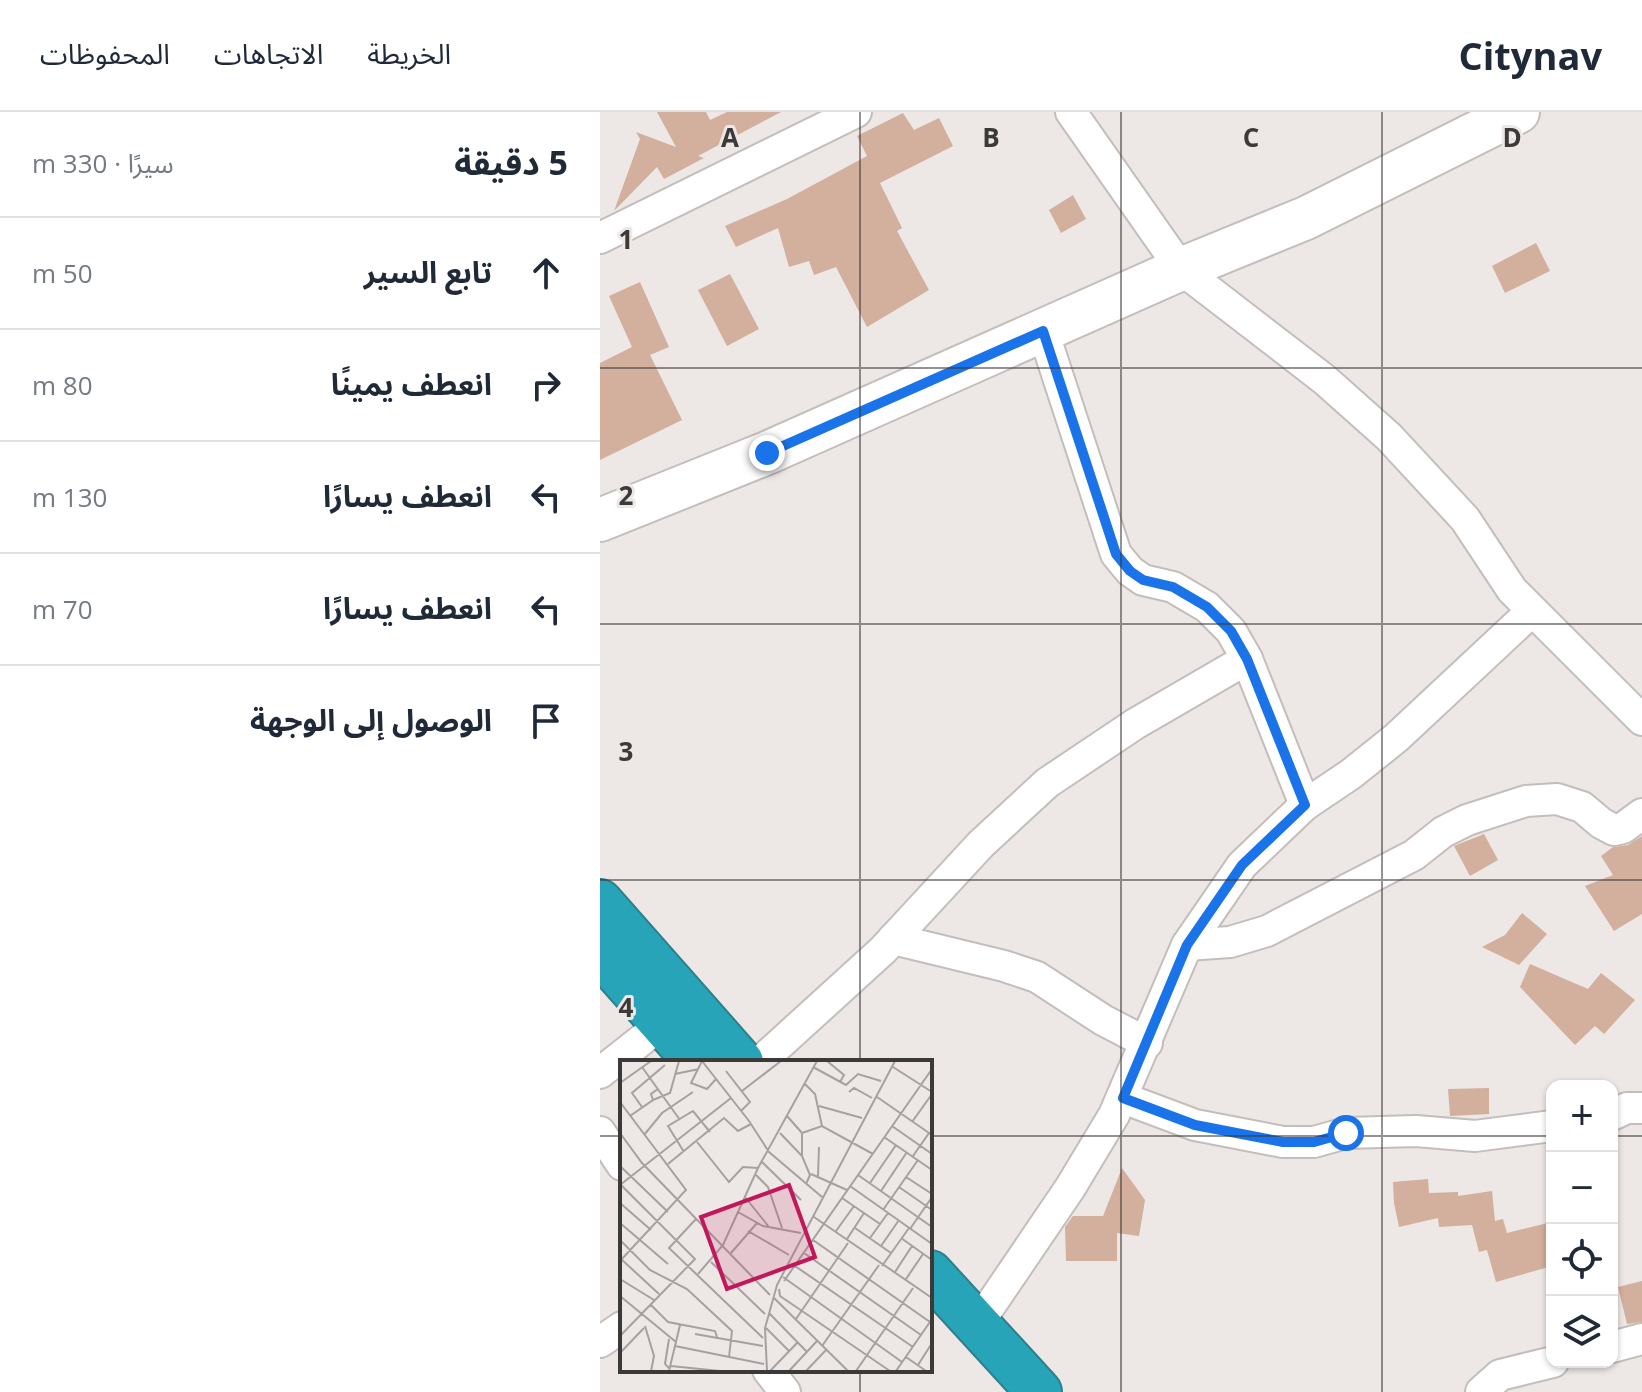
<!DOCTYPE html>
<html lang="ar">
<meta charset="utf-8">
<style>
:root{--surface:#fff;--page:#f2f2f3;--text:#1f2937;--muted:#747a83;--line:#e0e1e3}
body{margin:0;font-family:"Open Sans","Noto Sans Arabic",sans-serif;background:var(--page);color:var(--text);direction:rtl}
.controls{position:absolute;right:24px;bottom:24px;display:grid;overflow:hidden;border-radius:16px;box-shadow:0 2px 6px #0004}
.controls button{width:72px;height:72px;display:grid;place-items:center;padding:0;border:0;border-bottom:2px solid var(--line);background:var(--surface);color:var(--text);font:40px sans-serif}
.stop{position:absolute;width:24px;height:24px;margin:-18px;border:6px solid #1a73e8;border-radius:50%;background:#fff}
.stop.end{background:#1a73e8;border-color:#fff;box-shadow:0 2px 8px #0008}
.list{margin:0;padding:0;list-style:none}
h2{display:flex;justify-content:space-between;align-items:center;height:104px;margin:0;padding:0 32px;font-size:34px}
h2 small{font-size:26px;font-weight:400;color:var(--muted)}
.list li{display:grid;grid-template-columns:52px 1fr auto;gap:24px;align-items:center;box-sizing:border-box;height:112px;padding:0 32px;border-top:2px solid var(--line)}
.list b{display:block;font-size:30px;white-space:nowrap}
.list em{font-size:26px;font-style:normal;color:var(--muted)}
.icon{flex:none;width:44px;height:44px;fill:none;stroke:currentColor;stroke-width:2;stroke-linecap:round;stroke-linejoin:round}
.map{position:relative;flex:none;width:1042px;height:1280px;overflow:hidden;direction:ltr}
header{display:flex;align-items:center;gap:48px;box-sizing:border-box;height:112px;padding:0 40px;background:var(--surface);border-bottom:2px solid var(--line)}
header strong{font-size:38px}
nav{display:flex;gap:44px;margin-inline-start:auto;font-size:28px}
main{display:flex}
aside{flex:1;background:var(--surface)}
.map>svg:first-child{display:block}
</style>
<header>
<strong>Citynav</strong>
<nav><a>الخريطة</a><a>الاتجاهات</a><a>المحفوظات</a></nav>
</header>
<main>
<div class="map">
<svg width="1042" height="1280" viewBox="0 0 1042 1280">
<rect width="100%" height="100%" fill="#ede7e5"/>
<!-- building -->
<g fill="#d3af9d">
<polygon points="57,0 106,0 110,8 127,0 181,0 98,44 104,46 64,67 57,55 14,99 40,27 36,20 76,35"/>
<polygon points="303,1 314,18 339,6 353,34 280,71 302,116 297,119 329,178 267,215 236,155 214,163 209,149 189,155 178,116 136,135 125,114 187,87 267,44 257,24"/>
<polygon points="473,83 486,107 461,121 449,98"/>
<polygon points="936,131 950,159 905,181 892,154"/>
<polygon points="130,162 159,217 127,234 98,178"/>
<polygon points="40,170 69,235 50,243 82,308 0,348 0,251 32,235 9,184"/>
<polygon points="884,722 898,748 870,764 854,734"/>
<polygon points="1042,724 1042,802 1014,819 985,774 1013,763 1001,744 1013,735 1028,733"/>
<polygon points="922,801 947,822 919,853 882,835 905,823"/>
<polygon points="930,852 988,877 1001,861 1035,888 1004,922 995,914 975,933 920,875"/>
<polygon points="889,976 889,1002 850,1004 848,977"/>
<polygon points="522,1056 545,1088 539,1124 517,1121 517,1149 466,1149 465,1115 473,1104 503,1104"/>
<polygon points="828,1067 829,1081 858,1080 858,1084 892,1079 895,1109 903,1107 907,1121 952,1110 952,1154 896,1170 887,1138 879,1140 872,1113 839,1115 838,1106 799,1115 794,1091 793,1070"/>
<polygon points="1042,1169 1042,1210 1027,1212 1018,1175"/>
</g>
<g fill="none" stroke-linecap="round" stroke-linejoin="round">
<defs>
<g id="street">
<polyline points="471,0 581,157 725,268 789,325 865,407 912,478 1042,608"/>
<polyline points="0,126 256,0"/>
<polyline points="443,219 516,442 530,459 543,468 573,475 607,495 631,519 647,547 705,693"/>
<polyline points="293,827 404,854 437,865 503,908 547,931"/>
<polyline points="587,833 630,830 667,819 814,743 843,720 867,708 926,689 957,687 982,695 1001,711 1014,718 1023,716 1042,702"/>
<polyline points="160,950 283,838 381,732 447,671 535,612 647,547"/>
<polyline points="0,961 63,911"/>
<polyline points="523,986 595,1013 683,1030 714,1030 746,1021 816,1019 875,1024 952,1014"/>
<polyline points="1012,1003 1027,996 1042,996"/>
<polyline points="0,1020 22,1053"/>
<polyline points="377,1213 470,1076 514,1003 587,833 642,753 705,693 751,662 796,626 932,499"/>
<polyline points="0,1230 22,1215"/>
<polyline points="1012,1235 1042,1227"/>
<polyline points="168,1258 185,1280"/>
<polyline points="881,1280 900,1263 953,1250"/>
</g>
<polyline id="secondary" points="0,408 167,341 581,157 706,106 918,0"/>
<g id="highway">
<polyline points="0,790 141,950"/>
<polyline points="0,841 97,950"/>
<polyline points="330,1161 439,1280"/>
</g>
</defs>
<!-- street casing -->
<use href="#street" stroke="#c4bebb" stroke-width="34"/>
<!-- secondary casing -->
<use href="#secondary" stroke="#c4bebb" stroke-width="46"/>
<!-- highway casing -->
<use href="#highway" stroke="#2e7f8b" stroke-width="48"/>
<!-- street -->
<use href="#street" stroke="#fff" stroke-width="30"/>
<!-- secondary -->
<use href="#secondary" stroke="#fff" stroke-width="42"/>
<!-- highway -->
<use href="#highway" stroke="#27a4b7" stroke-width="44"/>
</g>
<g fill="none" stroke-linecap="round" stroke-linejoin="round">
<!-- route -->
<polyline stroke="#1a73e8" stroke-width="10" points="167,341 443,219 516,442 530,459 543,468 573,475 607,495 631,519 647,547 705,693 642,753 587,833 523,986 595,1013 683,1030 714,1030 746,1021"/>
</g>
<!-- grid -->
<path fill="none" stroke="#3c3939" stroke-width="2" stroke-opacity="0.55" d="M260,0V950M521,0V1280M782,0V1280M0,256H1042M0,512H1042M0,768H1042M0,1024H22M330,1024H952M1012,1024H1042M260,1258V1280"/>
<!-- overview -->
<g transform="translate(20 948)">
<rect width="312" height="312" fill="#ede7e5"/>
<path fill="none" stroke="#a6a1a0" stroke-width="2" d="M207,1L224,15L220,22M22,7L60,60M193,7L226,25L238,14L261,21M273,7L312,32M106,11L130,42L121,51M55,14L79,9M96,19L87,29L71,23L82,1L129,61L149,92L202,137M0,23L31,1M184,23L195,34L202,66M122,31L161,1M229,32L234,28L252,38M257,37L312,75M33,40L50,33L59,1M0,42L66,130L0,201M199,46L242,58M22,47L12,33L45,5M10,56L33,40L31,34L38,29M167,56L182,73V96L190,115L186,124M292,62L312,34M272,66L312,94M0,73L22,103L150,235M160,73L182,96M182,73L202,66L253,94M24,75L42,53L73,32M264,77L312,110M77,82L109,122L123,107L138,108M64,92L48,66L73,51L90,72M293,96L309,73M142,102L181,140M48,104L104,58L118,71L131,64M0,106L48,152M191,114L227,130M136,115L148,127L162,168M238,115L312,167M198,116L199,87M286,117L312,134M250,123L276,85M0,124L75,199L0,276M0,125L111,38M230,126L312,184M279,127L312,150M261,131L287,92M125,137L149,167M222,138L260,164M0,143L31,170M263,150L298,100M118,152L143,166L181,173M194,157L312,238M76,159L49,188L143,278M0,163L48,204M235,168L271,193M290,169L312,137M128,171L169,195M216,171L234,146M250,178L268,153M281,178L312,200M227,179L244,153M0,180L30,210L67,229L112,271L109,297M193,180L310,262M261,186L279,160M111,193L137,163M184,193L301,275M1,199L39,234M91,202L145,254M175,206L293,287M262,206L289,168M275,212L292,186M78,214L103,185L138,108L197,1M163,217L282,302M0,219L34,240M286,219L303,194M164,221L312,9M159,229L160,236L270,311M0,236L56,282M153,237L228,311M30,244L48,262L95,271L97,277M149,253L187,292M176,259L228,183M25,266L34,296L31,311M146,268L169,291M75,274L143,286M49,279L45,304L50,309M55,286L144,304M202,286L259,205M0,293L24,268M286,297L306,311M298,305L312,283M51,306L100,311M49,311L60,265M147,311L145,268L157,225L275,1M150,311L178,282M169,311L197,281M186,311L206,290M236,311L293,228M276,311L312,259"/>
<path fill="#c2185b" fill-opacity="0.15" stroke="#c2185b" stroke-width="4" d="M169,125L195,197L107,229L81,157Z"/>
<rect width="312" height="312" fill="none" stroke="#3c3939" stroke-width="4"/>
</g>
<g font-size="26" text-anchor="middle" font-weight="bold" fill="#3c3939" stroke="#ede7e5" stroke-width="6" stroke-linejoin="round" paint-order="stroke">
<text x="130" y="35">A</text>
<text x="391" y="35">B</text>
<text x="651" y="35">C</text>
<text x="912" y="35">D</text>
<text x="26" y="137">1</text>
<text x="26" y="393">2</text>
<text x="26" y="649">3</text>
<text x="26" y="905">4</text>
</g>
</svg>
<div class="controls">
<button>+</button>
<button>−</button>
<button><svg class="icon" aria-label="locate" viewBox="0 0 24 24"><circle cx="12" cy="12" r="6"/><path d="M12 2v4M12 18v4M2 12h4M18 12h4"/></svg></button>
<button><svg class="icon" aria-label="layers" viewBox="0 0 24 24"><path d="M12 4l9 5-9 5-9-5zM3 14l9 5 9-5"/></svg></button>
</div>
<div class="stop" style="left:746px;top:1021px"></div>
<div class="stop end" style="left:167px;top:341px"></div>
</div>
<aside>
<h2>5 دقيقة<small>سيرًا · 330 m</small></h2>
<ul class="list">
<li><svg class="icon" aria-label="ahead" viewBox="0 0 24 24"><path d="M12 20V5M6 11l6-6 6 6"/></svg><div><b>تابع السير</b></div><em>50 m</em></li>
<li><svg class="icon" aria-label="right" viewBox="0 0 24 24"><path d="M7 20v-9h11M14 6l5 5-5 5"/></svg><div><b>انعطف يمينًا</b></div><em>80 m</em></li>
<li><svg class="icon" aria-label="left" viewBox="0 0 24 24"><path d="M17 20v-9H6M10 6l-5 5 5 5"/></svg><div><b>انعطف يسارًا</b></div><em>130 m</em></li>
<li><svg class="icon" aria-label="left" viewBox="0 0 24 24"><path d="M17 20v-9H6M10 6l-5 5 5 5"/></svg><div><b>انعطف يسارًا</b></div><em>70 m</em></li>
<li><svg class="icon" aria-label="arrive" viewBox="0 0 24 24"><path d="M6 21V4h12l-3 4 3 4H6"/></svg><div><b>الوصول إلى الوجهة</b></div></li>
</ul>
</aside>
</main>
